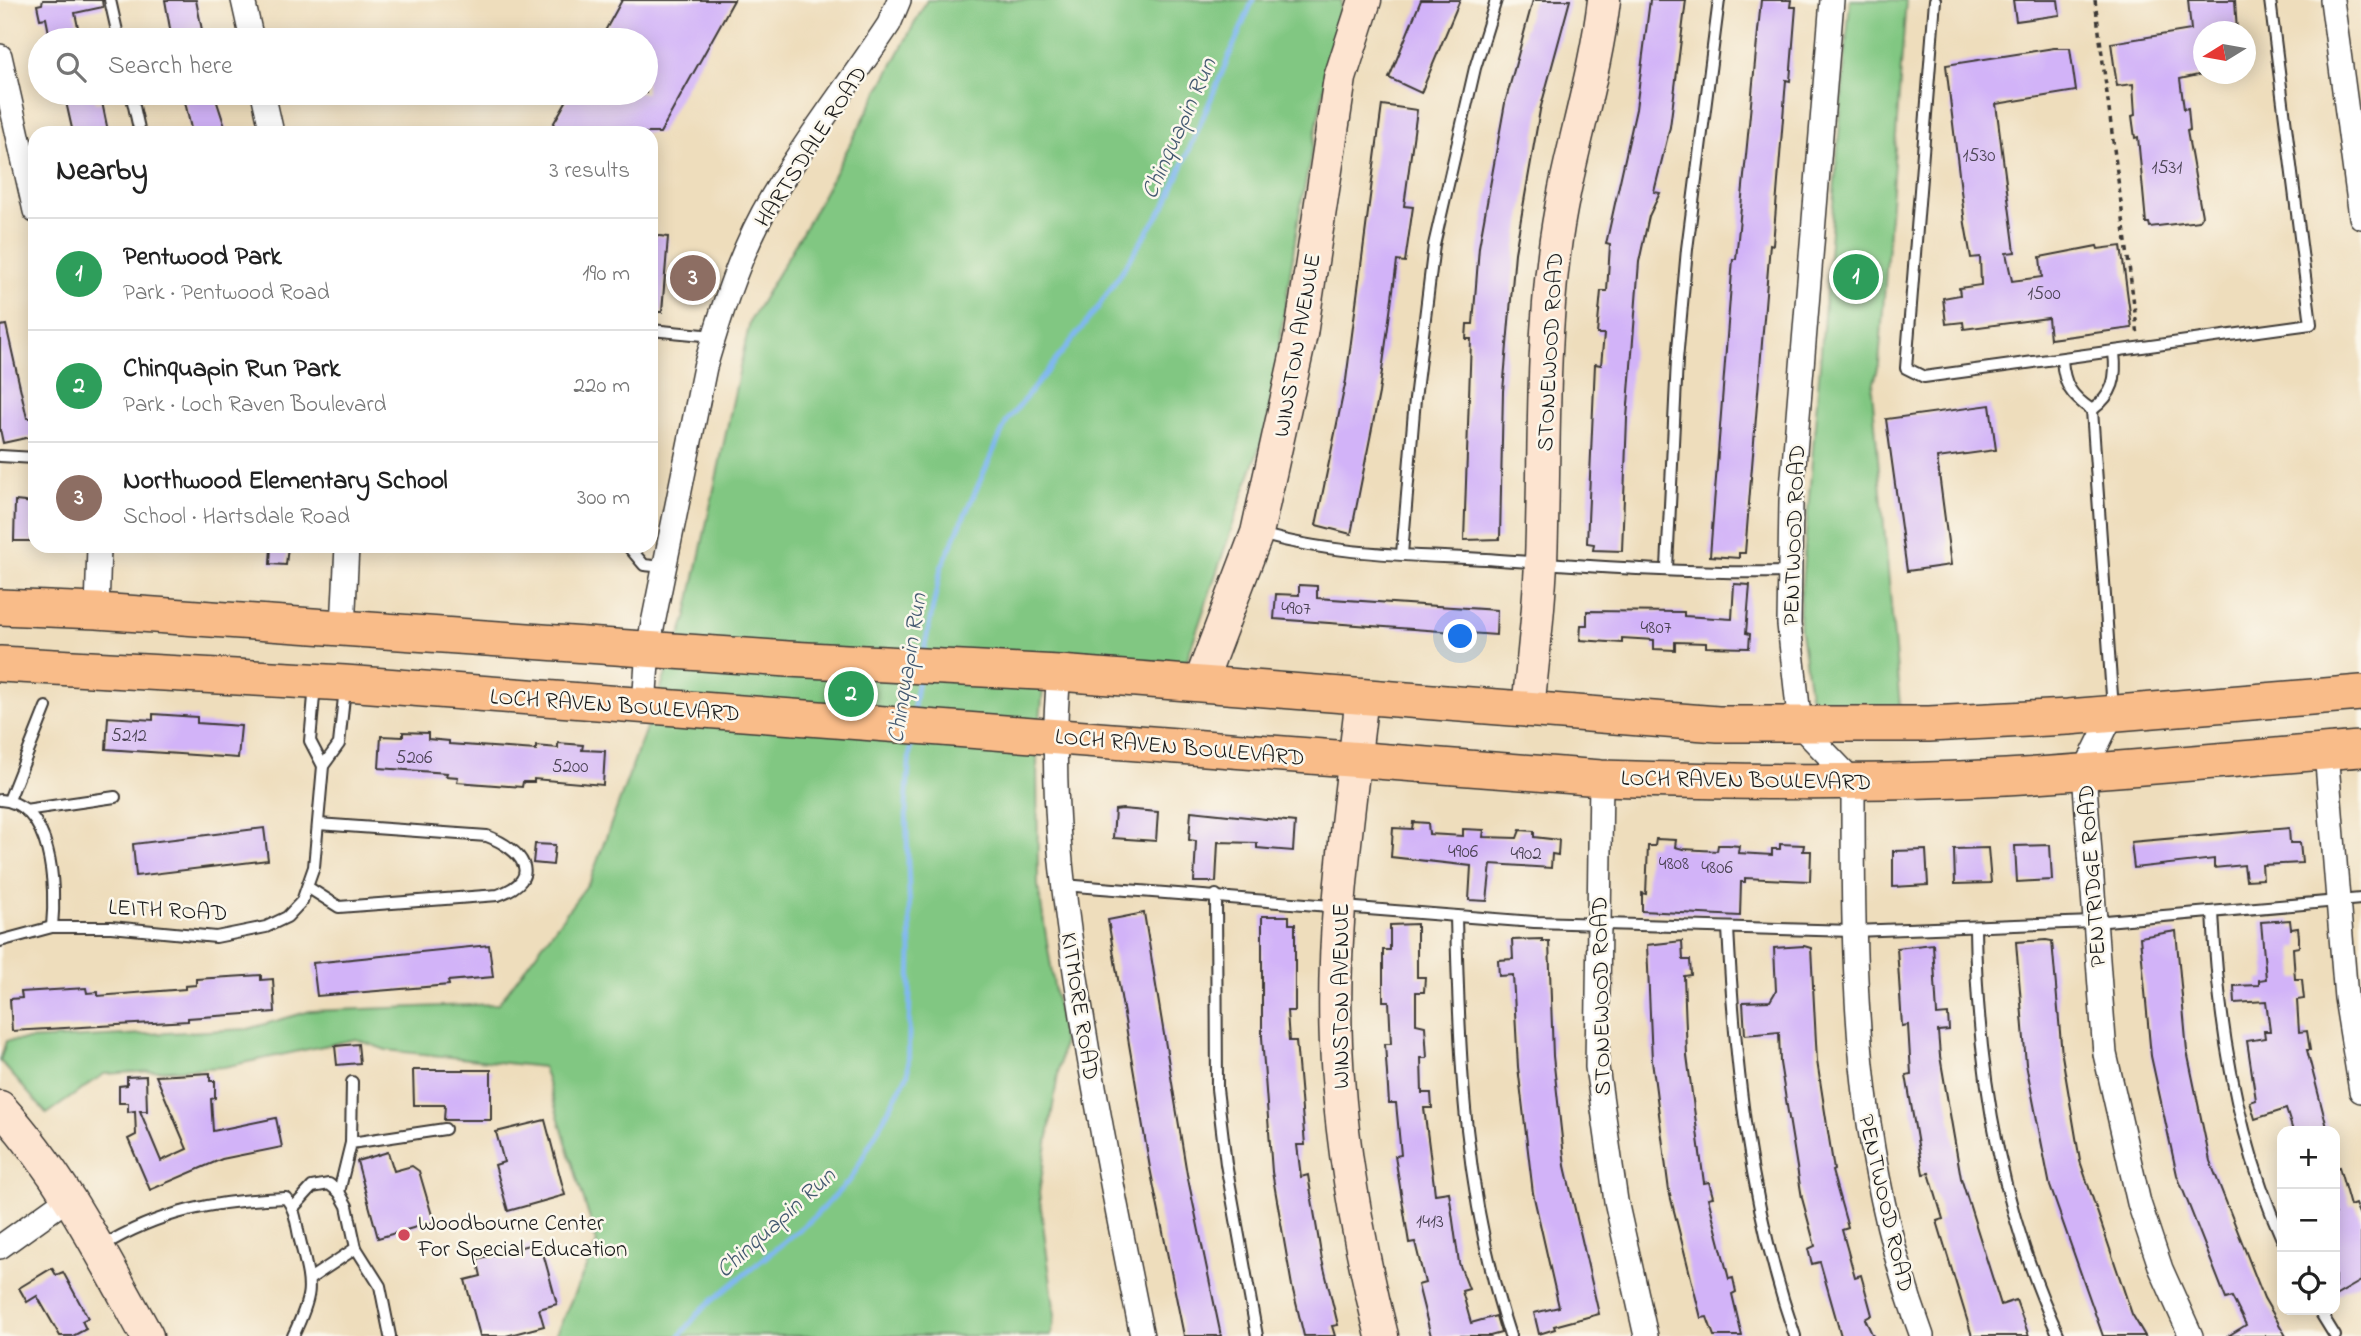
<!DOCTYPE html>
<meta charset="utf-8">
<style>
:root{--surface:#fff;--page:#f2f2f2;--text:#222;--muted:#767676;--line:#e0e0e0;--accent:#0f766e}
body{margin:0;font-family:"Indie Flower",sans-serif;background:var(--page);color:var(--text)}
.controls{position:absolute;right:21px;bottom:21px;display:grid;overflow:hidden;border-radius:14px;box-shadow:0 4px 18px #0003}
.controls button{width:63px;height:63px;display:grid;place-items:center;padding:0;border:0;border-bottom:2px solid var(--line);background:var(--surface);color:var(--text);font:35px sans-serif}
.compass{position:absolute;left:2193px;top:21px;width:63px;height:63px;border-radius:50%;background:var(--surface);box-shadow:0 4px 18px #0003;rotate:259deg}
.you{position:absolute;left:1461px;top:637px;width:24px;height:24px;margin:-18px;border:5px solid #fff;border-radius:50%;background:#1a73e8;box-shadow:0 0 0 10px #1a73e833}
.badge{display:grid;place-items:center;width:46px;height:46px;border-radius:50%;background:var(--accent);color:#fff;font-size:23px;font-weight:700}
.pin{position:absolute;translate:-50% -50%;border:4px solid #fff;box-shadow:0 2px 7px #0006}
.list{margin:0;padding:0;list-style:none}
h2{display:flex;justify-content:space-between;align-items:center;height:91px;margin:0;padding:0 28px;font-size:30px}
h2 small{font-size:23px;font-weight:400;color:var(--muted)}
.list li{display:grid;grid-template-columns:46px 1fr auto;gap:21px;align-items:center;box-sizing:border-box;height:112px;padding:0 28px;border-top:2px solid var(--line)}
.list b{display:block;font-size:26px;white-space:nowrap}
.list p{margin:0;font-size:23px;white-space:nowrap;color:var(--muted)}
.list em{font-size:23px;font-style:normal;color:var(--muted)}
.icon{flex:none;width:38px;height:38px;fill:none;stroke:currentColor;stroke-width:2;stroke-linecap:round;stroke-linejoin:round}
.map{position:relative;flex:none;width:2361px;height:1336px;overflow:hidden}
.search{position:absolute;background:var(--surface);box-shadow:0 4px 18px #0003;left:28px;top:28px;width:630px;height:77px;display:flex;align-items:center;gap:18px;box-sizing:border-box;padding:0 24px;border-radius:38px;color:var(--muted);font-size:26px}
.panel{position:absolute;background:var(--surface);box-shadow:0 4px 18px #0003;left:28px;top:126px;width:630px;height:427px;border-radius:21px}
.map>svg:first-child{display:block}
</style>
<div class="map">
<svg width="2361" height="1336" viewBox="0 0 2361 1336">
<rect width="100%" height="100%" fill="#fbf7ec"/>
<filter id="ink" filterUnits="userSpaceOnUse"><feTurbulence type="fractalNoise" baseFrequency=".0143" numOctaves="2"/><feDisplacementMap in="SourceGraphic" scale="14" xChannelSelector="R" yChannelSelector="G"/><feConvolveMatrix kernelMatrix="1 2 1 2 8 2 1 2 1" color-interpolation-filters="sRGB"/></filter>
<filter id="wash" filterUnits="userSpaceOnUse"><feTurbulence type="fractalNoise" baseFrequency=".00686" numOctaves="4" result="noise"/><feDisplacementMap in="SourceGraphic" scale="28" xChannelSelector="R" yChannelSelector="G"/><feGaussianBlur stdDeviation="1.57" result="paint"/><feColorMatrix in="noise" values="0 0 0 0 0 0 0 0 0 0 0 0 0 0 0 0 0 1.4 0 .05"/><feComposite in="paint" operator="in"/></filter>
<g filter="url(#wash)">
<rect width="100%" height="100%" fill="#eeddbc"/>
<!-- green -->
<g fill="#81c782" stroke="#4e724f" stroke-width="2">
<polygon points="927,0 1342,0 1299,215 1267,425 1186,662 1046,660 1037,750 1038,885 1063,1043 1039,1193 1055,1315 1051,1336 555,1336 597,1243 543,1067 386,1050 356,1039 224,1067 104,1074 47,1114 0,1061 6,1041 248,1029 310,1011 498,1004 590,881 686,619 750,321 810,219"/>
<path d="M1850,0H1906L1879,364L1872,390L1900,706C1869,708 1831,720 1810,695L1799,618Z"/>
</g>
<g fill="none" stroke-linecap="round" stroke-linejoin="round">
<!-- stream -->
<g stroke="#80b8f0" stroke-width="5">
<polyline points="923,655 941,568 1007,421 1097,309 1167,202 1253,0"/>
<polyline points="913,713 918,678"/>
<polyline points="680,1336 702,1309 811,1220 851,1179 908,1074 911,950 906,806 911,737"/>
</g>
</g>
<g id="blocks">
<!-- building -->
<g fill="#d2b3f8">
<polygon points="43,0 102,0 103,7 75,13 79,32 50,38 46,18 40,19 37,5 42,4"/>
<polygon points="165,0 196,0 204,40 172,40"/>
<polygon points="622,0 734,0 660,133 548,133 571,93 646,93 646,40 600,40"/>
<polygon points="1421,0 1460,0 1421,93 1389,78"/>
<polygon points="1533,0 1570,0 1540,110 1515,253 1503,391 1500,539 1464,540 1471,339 1466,339 1467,324 1473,324 1479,247 1505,103"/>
<polygon points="1650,0 1686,0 1670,127 1654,192 1660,193 1649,216 1639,262 1627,418 1622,551 1593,550 1594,544 1587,543 1595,364 1601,365 1604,334 1597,334 1601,291 1607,291 1610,245 1606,244 1636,109"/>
<polygon points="1761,0 1791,0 1790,7 1796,7 1790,81 1786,80 1773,245 1770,244 1745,553 1739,553 1739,558 1710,556 1733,259 1736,259"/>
<polygon points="2013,0 2058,0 2060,15 2016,21"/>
<polygon points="2188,0 2235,0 2237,32 2203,32 2203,74 2180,79 2184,109 2188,108 2190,130 2187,131 2202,216 2199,221 2150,227 2149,223 2146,223 2138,137 2135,138 2132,116 2135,115 2133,84 2117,86 2111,43 2191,30"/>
<polygon points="2054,48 2070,48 2076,91 1996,104 2015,252 2006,253 2012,281 2042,277 2040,257 2097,246 2098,249 2121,246 2132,328 2050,339 2048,318 1964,329 1963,322 1946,324 1943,298 1960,295 1959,288 1981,285 1980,257 1971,258 1965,224 1946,65"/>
<polygon points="64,93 93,93 95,103 102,102 108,131 73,133"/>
<polygon points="183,93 214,93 227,133 192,133"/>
<polygon points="1382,105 1417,110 1404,206 1413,207 1405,262 1397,261 1379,393 1351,534 1316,525 1346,380"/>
<polygon points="651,235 668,237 662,312 651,312"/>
<polygon points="6,325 27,418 35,418 35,436 3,443 0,429 0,326"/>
<polygon points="1990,405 1996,450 1937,458 1951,565 1907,571 1886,419"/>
<polygon points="15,501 35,503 35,541 14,541"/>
<polygon points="271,546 288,546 286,565 270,564"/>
<polygon points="1734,584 1750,585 1746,633 1750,634 1749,648 1706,647 1706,643 1675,642 1675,650 1654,649 1654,640 1622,638 1622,643 1580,640 1581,625 1587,625 1587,611 1684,612 1684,616 1732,619"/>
<polygon points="1299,585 1317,586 1317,598 1497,610 1496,635 1274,619 1276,594 1299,595"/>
<polygon points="153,714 197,717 197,723 241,726 238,758 106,749 108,717 153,720"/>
<polygon points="403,732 428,733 428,739 449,741 449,744 536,750 536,746 558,748 558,743 583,745 582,750 605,751 603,785 534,779 534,782 523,782 522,787 457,782 458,777 446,776 447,773 379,768 381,736 403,737"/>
<polygon points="1122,809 1158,812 1156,841 1113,838 1115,810"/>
<polygon points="1191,811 1295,822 1293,851 1257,848 1257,843 1218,842 1216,882 1194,882 1196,841 1189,840"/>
<polygon points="1413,822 1428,823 1429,834 1463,836 1463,829 1484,830 1483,837 1517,838 1520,830 1534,831 1534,837 1559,840 1558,855 1552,854 1551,868 1491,864 1487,901 1469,900 1471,866 1391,857 1393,828 1412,829"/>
<polygon points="264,828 268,860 136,876 133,844"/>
<polygon points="2289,828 2290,843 2300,843 2302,863 2262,865 2263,879 2246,880 2244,865 2214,868 2214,859 2134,868 2131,842"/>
<polygon points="1656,839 1676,840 1675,847 1683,849 1717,851 1718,845 1728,845 1739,846 1738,853 1772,855 1772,849 1780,849 1780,844 1804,845 1803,851 1811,851 1810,881 1745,878 1745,882 1741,882 1740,916 1642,911 1642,893 1646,894 1648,846 1655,846"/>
<polygon points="535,844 555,845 553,865 533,863"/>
<polygon points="2050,845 2052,880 2017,882 2015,846"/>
<polygon points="1988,848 1991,883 1955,884 1954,849"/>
<polygon points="1926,850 1928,885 1893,887 1893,851"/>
<polygon points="1144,913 1187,1174 1221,1336 1184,1336 1150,1168 1108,920"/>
<polygon points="1262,916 1289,916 1289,924 1295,924 1295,1011 1287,1011 1289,1041 1296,1041 1305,1145 1297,1145 1301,1177 1308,1175 1322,1260 1338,1325 1332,1326 1335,1336 1304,1336 1292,1286 1272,1172 1262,1037"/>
<polygon points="2290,920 2291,929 2298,928 2299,937 2299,947 2293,948 2295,979 2302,979 2303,990 2304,999 2297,1000 2299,1032 2307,1031 2310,1050 2307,1050 2328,1131 2293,1131 2286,1109 2255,1119 2250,1102 2256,1100 2247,1041 2265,1038 2264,1031 2270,1031 2266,1001 2235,1003 2234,986 2259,985 2259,980 2266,979 2261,922"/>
<polygon points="1417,924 1417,977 1425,977 1424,992 1416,992 1416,1024 1425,1026 1427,1058 1421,1058 1422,1093 1431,1093 1432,1108 1424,1108 1434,1185 1435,1194 1449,1192 1459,1263 1469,1289 1462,1291 1471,1323 1496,1316 1501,1333 1490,1336 1431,1336 1418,1285 1425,1283 1415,1242 1409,1243 1395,1156 1401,1155 1396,1103 1389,1103 1385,1044 1391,1044 1389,1001 1383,1001 1383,950 1390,950 1390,925"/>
<polygon points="2176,931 2187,1051 2210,1161 2264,1298 2286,1336 2228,1336 2246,1325 2232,1297 2226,1299 2177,1175 2151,1056 2140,937"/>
<polygon points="1542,939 1542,941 1549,941 1553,1056 1565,1166 1599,1314 1554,1326 1555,1329 1539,1334 1534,1313 1559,1307 1533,1193 1518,1067 1513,975 1499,976 1498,960 1513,959 1512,940"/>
<polygon points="2046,940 2052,941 2062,1055 2080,1161 2132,1314 2145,1336 2103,1336 2050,1186 2026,1064 2016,942"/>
<polygon points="1682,941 1683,960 1690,960 1691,975 1684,976 1687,1056 1704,1183 1709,1182 1713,1197 1708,1198 1729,1279 1733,1278 1736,1292 1732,1294 1742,1336 1714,1336 1707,1317 1701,1318 1669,1191 1652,1060 1647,945"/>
<polygon points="1933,944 1937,1015 1948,1014 1949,1030 1938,1031 1940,1056 1961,1178 2001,1305 2016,1300 2029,1336 1972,1336 1937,1221 1943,1219 1929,1173 1923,1174 1906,1075 1911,1074 1908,1025 1902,1026 1897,948"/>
<polygon points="489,945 493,977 448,981 449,985 317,996 313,963"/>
<polygon points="1804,946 1811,948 1817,1061 1834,1170 1832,1171 1848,1228 1842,1230 1855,1277 1861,1275 1866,1293 1872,1315 1865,1319 1873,1336 1841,1336 1820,1262 1812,1264 1808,1249 1815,1246 1802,1198 1780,1063 1779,1032 1745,1035 1743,1002 1770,1001 1776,991 1774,948"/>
<polygon points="261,975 261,980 273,979 275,1012 188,1018 188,1021 12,1031 10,999 22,998 21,992 86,988 87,993 98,992 98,996 185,989 185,986 196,985 196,979"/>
<polygon points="358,1044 360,1063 337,1065 335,1046"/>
<polygon points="413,1070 491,1070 491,1120 444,1120 445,1105 414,1105"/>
<polygon points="210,1073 210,1081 215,1081 215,1098 211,1099 213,1131 276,1118 282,1147 222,1159 150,1190 128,1139 136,1135 135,1111 128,1112 128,1103 119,1103 119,1086 127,1085 127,1077 146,1076 147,1111 140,1111 161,1161 187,1149 156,1076"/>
<polygon points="545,1120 565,1195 508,1211 495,1165 504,1162 496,1132"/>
<polygon points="388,1152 394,1171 412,1166 419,1171 434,1222 378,1238 357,1161"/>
<polygon points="2339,1167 2350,1206 2355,1204 2361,1218 2361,1281 2335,1296 2335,1168"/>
<polygon points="540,1242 557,1304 539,1309 544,1326 506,1336 480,1336 465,1280 481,1276 477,1259"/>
<polygon points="52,1268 56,1275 63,1272 88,1318 82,1321 86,1329 73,1336 60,1336 37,1296 27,1302 19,1288"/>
</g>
</g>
</g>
<g filter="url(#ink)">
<use href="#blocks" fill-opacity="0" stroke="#3c3934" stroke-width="2"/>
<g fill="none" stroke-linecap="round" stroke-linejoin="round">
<defs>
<g id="lane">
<polyline points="110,0 119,40"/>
<polyline points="1935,0 1906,368 1924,377 2311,324 2270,0"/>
<polyline points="131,93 140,133"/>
<polyline points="651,330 714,336"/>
<path d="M2062,360C2064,385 2071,396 2092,410C2114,394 2117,378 2114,352"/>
<polyline points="2092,410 2113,710"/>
<polyline points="0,456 35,458"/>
<path d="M1260,534C1332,555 1411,555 1486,559C1586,566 1688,574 1788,572"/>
<polyline points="628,546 644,565 664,567"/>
<polyline points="1402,554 1415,399 1434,245 1475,68 1496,0"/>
<polyline points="1667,568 1677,360 1687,249 1719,0"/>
<polyline points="315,685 310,741 323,766"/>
<path d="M0,800C53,803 56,888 52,927"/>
<polyline points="9,800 46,707"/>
<polyline points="25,810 115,797"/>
<polyline points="1063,885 1534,922 1853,931 2094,922 2361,899"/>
<path d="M309,888L339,907L498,895C546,878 521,849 487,836L318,824"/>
<polyline points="1216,895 1217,1089 1226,1164 1257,1336"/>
<path d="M2213,912C2218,1024 2236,1136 2282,1239"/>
<path d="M1456,916C1459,1061 1464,1196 1510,1336"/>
<path d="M1728,928C1735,1068 1749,1203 1795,1336"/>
<path d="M1975,929C1977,1068 2000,1209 2059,1336"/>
<polyline points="0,941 52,927 111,927 216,937 266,927 287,917 302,901 314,867 323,766 339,744 345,688"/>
<polyline points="351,1143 352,1082"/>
<polyline points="339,1192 351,1143 445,1129"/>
<polyline points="294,1207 312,1187 329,1184 339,1192 347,1206 356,1248 380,1286 390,1336"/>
<path d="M101,1247C159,1211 218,1200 286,1198C296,1210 296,1224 300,1240C311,1287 315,1290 293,1336"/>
<polyline points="311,1278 356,1248"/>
<polyline points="2319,1310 2335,1336"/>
</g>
<g id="street">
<polyline points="243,0 252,40"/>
<path d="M1832,0L1791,501L1789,624L1800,726L1853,781C1853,975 1853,1150 1922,1336"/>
<polyline points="2332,0 2361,217"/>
<polyline points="0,56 35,211"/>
<polyline points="263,93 272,133"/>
<polyline points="97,611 99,546"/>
<polyline points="343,628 347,546"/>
<path d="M1059,673C1048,791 1064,906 1083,1022C1100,1127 1121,1232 1142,1336"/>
<path d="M644,706L648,648L705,367C722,309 741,249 772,197C807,137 851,82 889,24L899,0"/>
<polyline points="2113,713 2084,772 2105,1054 2139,1203 2161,1269 2191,1336"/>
<polyline points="2326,751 2346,998 2361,1091"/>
<polyline points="1601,778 1597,1067 1616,1201 1646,1336"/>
<polyline points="0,1247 71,1196"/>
</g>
<g id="secondary">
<polyline points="1200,683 1257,533 1301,334 1340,78 1365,0"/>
<path d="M1362,696C1349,811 1331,927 1336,1044C1340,1141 1358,1241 1382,1336"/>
<path d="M1528,709C1533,660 1539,611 1541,561C1545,458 1541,358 1554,254C1564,168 1594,86 1604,0"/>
<path d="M0,1107C63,1176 102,1255 147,1336"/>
</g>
<g id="primary">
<polyline points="0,607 97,611 788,659 1059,673 1718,724 1929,724 2068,717 2361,693"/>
<path d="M0,664L345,683L1601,778C1736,782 1871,784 2006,777C2124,770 2243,758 2361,749"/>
</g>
</defs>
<!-- lane casing -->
<use href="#lane" stroke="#3c3934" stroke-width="14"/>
<!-- street casing -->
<use href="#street" stroke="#3c3934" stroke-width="26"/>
<!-- secondary casing -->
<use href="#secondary" stroke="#3c3934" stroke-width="35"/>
<!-- primary casing -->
<use href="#primary" stroke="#3c3934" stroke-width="38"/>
<!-- path -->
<polyline stroke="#3c3934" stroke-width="3.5" stroke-dasharray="5 5" stroke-linecap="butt" points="2095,0 2138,336"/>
<!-- lane -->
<use href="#lane" stroke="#fff" stroke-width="10"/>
<!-- street -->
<use href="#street" stroke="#fff" stroke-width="23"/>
<!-- secondary -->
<use href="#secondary" stroke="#fde4d0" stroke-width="32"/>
<!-- primary -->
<use href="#primary" stroke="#f9bc89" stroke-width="35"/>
</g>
</g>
<!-- markers -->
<circle fill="#d1495b" stroke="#fbf7ec" stroke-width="2.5" cx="404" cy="1235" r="7"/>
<g text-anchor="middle" stroke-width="5" stroke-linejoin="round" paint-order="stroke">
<!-- number labels -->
<g font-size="19" fill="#4a4253">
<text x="1979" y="161">1530</text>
<text x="2167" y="173">1531</text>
<text x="2044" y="299">1500</text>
<text x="1296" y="614">4907</text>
<text x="1656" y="633">4807</text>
<text x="129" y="741">5212</text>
<text x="414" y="763">5206</text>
<text x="570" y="772">5200</text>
<text x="1463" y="857">4906</text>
<text x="1526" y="859">4902</text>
<text x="1674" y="869">4808</text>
<text x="1717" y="873">4806</text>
<text x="1430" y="1227">1413</text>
</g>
<!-- street labels -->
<g font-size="23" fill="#1c1c1c" stroke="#fbf7ec">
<text transform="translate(810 146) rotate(-57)" y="8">HARTSDALE ROAD</text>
<text transform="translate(1296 345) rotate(-80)" y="8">WINSTON AVENUE</text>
<text transform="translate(1549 352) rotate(-87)" y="8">STONEWOOD ROAD</text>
<text transform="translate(1793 535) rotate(-88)" y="8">PENTWOOD ROAD</text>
<text transform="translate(615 704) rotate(4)" y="8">LOCH RAVEN BOULEVARD</text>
<text transform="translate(1180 746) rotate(5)" y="8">LOCH RAVEN BOULEVARD</text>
<text transform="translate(1746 779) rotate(1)" y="8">LOCH RAVEN BOULEVARD</text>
<text transform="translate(2091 876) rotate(-94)" y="8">PENTRIDGE ROAD</text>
<text transform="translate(168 909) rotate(3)" y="8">LEITH ROAD</text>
<text transform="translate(1340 996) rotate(-90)" y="8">WINSTON AVENUE</text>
<text transform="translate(1600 996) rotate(-91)" y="8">STONEWOOD ROAD</text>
<text transform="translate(1081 1006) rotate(81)" y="8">KITMORE ROAD</text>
<text transform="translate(1887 1203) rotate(77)" y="8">PENTWOOD ROAD</text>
</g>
<!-- poi labels -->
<g font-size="23" fill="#1c1c1c" stroke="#fbf7ec" text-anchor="start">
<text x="418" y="1230">Woodbourne Center<tspan x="418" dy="26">For Special Education</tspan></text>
</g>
<!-- water labels -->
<g font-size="24" font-style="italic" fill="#445a71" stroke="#fbf7ec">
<text transform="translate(1178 128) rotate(-66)" y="8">Chinquapin Run</text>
<text transform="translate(906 668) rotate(-81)" y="8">Chinquapin Run</text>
<text transform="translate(775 1222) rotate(-42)" y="8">Chinquapin Run</text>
</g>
</g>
</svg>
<div class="controls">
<button>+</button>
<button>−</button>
<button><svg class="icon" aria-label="locate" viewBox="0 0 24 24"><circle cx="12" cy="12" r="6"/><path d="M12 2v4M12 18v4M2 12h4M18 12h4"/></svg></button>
</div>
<svg class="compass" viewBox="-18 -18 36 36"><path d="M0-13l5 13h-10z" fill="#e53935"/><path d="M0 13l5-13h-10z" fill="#767676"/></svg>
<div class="you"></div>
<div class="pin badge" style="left:1856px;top:277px;background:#2e9e5b">1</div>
<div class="pin badge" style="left:851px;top:694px;background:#2e9e5b">2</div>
<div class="pin badge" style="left:693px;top:278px;background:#8d6e63">3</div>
<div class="search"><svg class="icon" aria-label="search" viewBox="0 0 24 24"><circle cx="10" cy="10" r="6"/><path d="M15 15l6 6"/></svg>Search here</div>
<section class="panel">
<h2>Nearby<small>3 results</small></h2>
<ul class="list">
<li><span class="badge" style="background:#2e9e5b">1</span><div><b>Pentwood Park</b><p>Park · Pentwood Road</p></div><em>190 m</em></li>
<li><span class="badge" style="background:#2e9e5b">2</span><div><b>Chinquapin Run Park</b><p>Park · Loch Raven Boulevard</p></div><em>220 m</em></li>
<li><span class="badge" style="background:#8d6e63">3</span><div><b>Northwood Elementary School</b><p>School · Hartsdale Road</p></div><em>300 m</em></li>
</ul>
</section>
</div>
